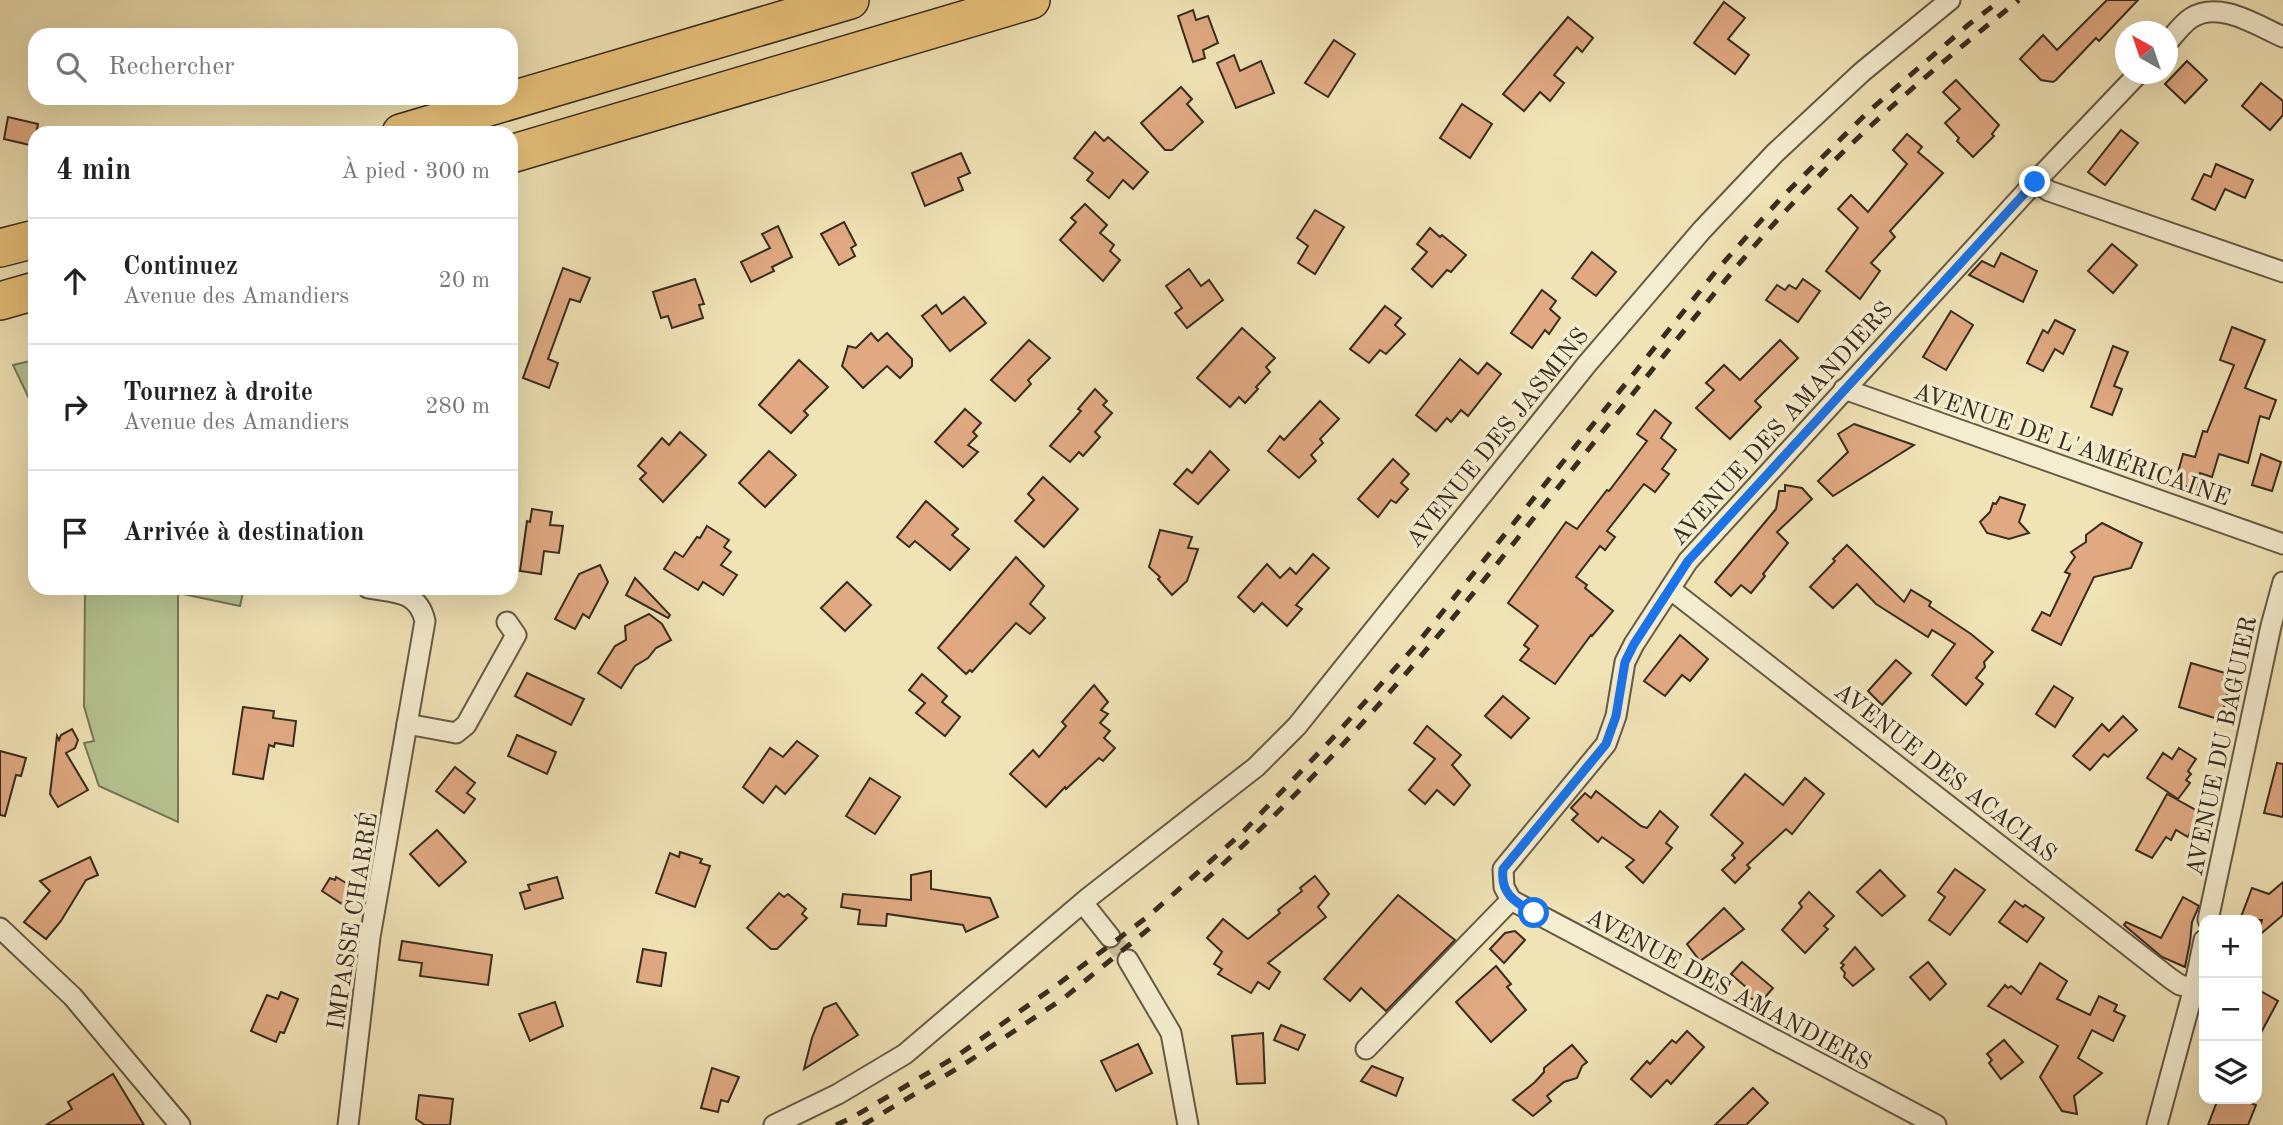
<!DOCTYPE html>
<html lang="fr">
<meta charset="utf-8">
<style>
:root{--surface:#fff;--page:#f2f2f2;--text:#222;--muted:#767676;--line:#e0e0e0}
body{margin:0;font-family:"Old Standard TT",serif;background:var(--page);color:var(--text)}
.controls{position:absolute;right:21px;bottom:21px;display:grid;overflow:hidden;border-radius:14px;box-shadow:0 7px 28px #0002}
.controls button{width:63px;height:63px;display:grid;place-items:center;padding:0;border:0;border-bottom:2px solid var(--line);background:var(--surface);color:var(--text);font:35px sans-serif}
.compass{position:absolute;left:2115px;top:21px;width:63px;height:63px;border-radius:50%;background:var(--surface);box-shadow:0 7px 28px #0002;rotate:320deg}
.stop{position:absolute;width:21px;height:21px;margin:-16px;border:5px solid #1a73e8;border-radius:50%;background:#fff}
.stop.end{background:#1a73e8;border-color:#fff;box-shadow:0 2px 7px #0008}
.list{margin:0;padding:0;list-style:none}
h2{display:flex;justify-content:space-between;align-items:center;height:91px;margin:0;padding:0 28px;font-size:30px}
h2 small{font-size:23px;font-weight:400;color:var(--muted)}
.list li{display:grid;grid-template-columns:46px 1fr auto;gap:21px;align-items:center;box-sizing:border-box;height:126px;padding:0 28px;border-top:2px solid var(--line)}
.list b{display:block;font-size:26px;white-space:nowrap}
.list p{margin:0;font-size:23px;white-space:nowrap;color:var(--muted)}
.list em{font-size:23px;font-style:normal;color:var(--muted)}
.icon{flex:none;width:38px;height:38px;fill:none;stroke:currentColor;stroke-width:2;stroke-linecap:round;stroke-linejoin:round}
.map{position:relative;flex:none;width:2283px;height:1125px;overflow:hidden}
.search{position:absolute;background:var(--surface);box-shadow:0 7px 28px #0002;left:28px;top:28px;width:490px;height:77px;display:flex;align-items:center;gap:18px;box-sizing:border-box;padding:0 24px;border-radius:21px;color:var(--muted);font-size:26px}
.panel{position:absolute;background:var(--surface);box-shadow:0 7px 28px #0002;left:28px;top:126px;width:490px;height:469px;border-radius:21px}
.map>svg:first-child{display:block}
</style>
<div class="map">
<svg width="2283" height="1125" viewBox="0 0 2283 1125">
<rect width="100%" height="100%" fill="#f0e3b6"/>
<filter id="stains"><feTurbulence type="fractalNoise" baseFrequency=".00286" numOctaves="4"/><feColorMatrix values="0 0 0 0 .2 0 0 0 0 .09 0 0 0 0 .02 0 0 0 .5 -.17"/></filter>
<radialGradient id="worn" r=".72"><stop offset=".6" stop-color="#630" stop-opacity="0"/><stop offset="1" stop-color="#630" stop-opacity=".3"/></radialGradient>
<!-- green -->
<g fill="#b6c491" stroke="#777858" stroke-width="2">
<polygon points="35,360 35,411 13,365"/>
<polygon points="85,588 244,588 240,606 178,593 178,822 99,786 84,743 94,741 84,706"/>
</g>
<!-- building -->
<g fill="#e0a982" stroke="#382c1e" stroke-width="2">
<polygon points="2107,0 2138,0 2099,41 2096,38 2056,80 2053,82 2041,80 2020,59 2043,35 2057,50"/>
<polygon points="1724,2 1745,18 1728,39 1749,55 1735,74 1694,43"/>
<polygon points="1193,10 1196,20 1208,16 1218,43 1203,50 1205,58 1193,62 1178,16"/>
<polygon points="1568,17 1593,38 1582,52 1577,47 1554,75 1564,83 1550,101 1540,92 1524,111 1503,94"/>
<polygon points="1334,40 1355,54 1328,97 1305,83"/>
<polygon points="1234,55 1240,71 1261,61 1274,93 1236,108 1217,63"/>
<polygon points="2187,61 2207,80 2185,103 2165,84"/>
<polygon points="1956,80 1999,125 1992,134 1994,136 1973,157 1957,141 1959,138 1945,123 1960,109 1943,92"/>
<polygon points="2261,83 2283,101 2283,115 2270,130 2242,106"/>
<polygon points="1181,87 1192,99 1187,104 1203,122 1172,150 1165,150 1141,123"/>
<polygon points="1462,104 1492,124 1470,158 1440,138"/>
<polygon points="8,117 38,124 34,146 4,139"/>
<polygon points="2121,130 2138,143 2105,185 2088,172"/>
<polygon points="1095,132 1104,141 1108,137 1148,172 1133,189 1123,180 1109,198 1087,180 1093,173 1074,158"/>
<polygon points="1907,134 1922,147 1918,152 1943,173 1890,231 1895,237 1871,263 1880,271 1860,299 1826,271 1858,228 1838,209 1851,195 1868,212 1907,164 1893,150"/>
<polygon points="961,153 970,173 958,178 963,190 925,206 912,173"/>
<polygon points="2216,164 2253,180 2245,198 2225,189 2215,210 2192,199 2204,174 2211,177"/>
<polygon points="1085,204 1107,225 1100,233 1114,245 1110,251 1120,260 1103,281 1060,240 1076,222 1071,218"/>
<polygon points="1315,210 1344,227 1315,274 1298,263 1308,246 1297,238"/>
<polygon points="844,222 856,245 851,248 855,256 839,265 821,234"/>
<polygon points="778,226 792,257 772,267 774,271 751,282 741,262 770,248 762,234"/>
<polygon points="1430,228 1440,237 1442,235 1466,255 1451,272 1447,270 1432,287 1412,269 1427,252 1417,244"/>
<polygon points="2112,244 2137,265 2113,293 2088,271"/>
<polygon points="1592,252 1616,272 1596,296 1572,278"/>
<polygon points="2001,253 2037,271 2023,302 1969,275 1982,261 1994,267"/>
<polygon points="563,268 590,278 580,302 570,299 548,359 558,363 549,388 523,378"/>
<polygon points="1189,269 1201,286 1209,280 1223,300 1187,328 1175,313 1182,308 1166,286"/>
<polygon points="695,279 704,304 699,305 703,318 672,328 668,316 661,318 653,292"/>
<polygon points="1803,279 1820,291 1798,322 1766,300 1777,285 1785,290 1789,285 1796,289"/>
<polygon points="1542,290 1556,301 1550,309 1560,318 1549,334 1545,330 1532,348 1511,333"/>
<polygon points="964,297 986,323 950,351 922,316 936,305 942,314"/>
<polygon points="1385,306 1401,318 1395,325 1405,334 1386,354 1380,350 1369,363 1350,349"/>
<polygon points="1951,311 1973,325 1946,370 1923,357"/>
<polygon points="2055,320 2075,330 2063,354 2055,349 2043,371 2027,363 2043,330 2048,333"/>
<polygon points="2232,327 2265,340 2245,388 2276,400 2269,419 2260,416 2248,463 2219,454 2212,477 2200,473 2196,489 2175,483 2183,454 2195,457 2203,431 2207,432 2234,365 2220,360"/>
<polygon points="1242,328 1275,358 1266,367 1270,372 1256,387 1258,389 1245,403 1239,397 1230,407 1197,378"/>
<polygon points="871,333 878,341 887,333 912,359 912,366 900,378 887,366 863,388 842,366 848,346 856,348"/>
<polygon points="1029,340 1050,358 1028,380 1031,384 1015,401 991,380"/>
<polygon points="1780,340 1798,358 1755,401 1761,407 1730,439 1696,408 1714,390 1706,383 1724,365 1740,380"/>
<polygon points="2113,346 2128,352 2114,386 2122,389 2112,415 2091,407"/>
<polygon points="1460,359 1478,374 1487,363 1501,374 1468,416 1461,410 1451,422 1447,418 1436,431 1416,415"/>
<polygon points="799,360 828,387 804,411 808,415 791,433 759,405"/>
<polygon points="1095,389 1107,401 1103,405 1112,413 1095,432 1100,437 1083,456 1079,452 1070,462 1050,446 1081,411 1078,409"/>
<polygon points="1320,401 1339,419 1320,439 1323,443 1311,455 1316,461 1299,478 1268,451 1280,436 1284,440"/>
<polygon points="965,409 981,423 973,432 977,436 968,445 978,452 963,467 935,442"/>
<polygon points="1655,410 1671,423 1661,438 1676,450 1662,469 1669,474 1655,492 1644,484 1607,531 1615,537 1605,550 1600,546 1576,577 1587,585 1585,588 1613,611 1592,636 1591,635 1555,684 1520,660 1529,649 1524,645 1538,626 1508,603 1566,522 1577,529 1607,490 1609,491 1647,441 1637,434"/>
<polygon points="1854,424 1914,445 1833,496 1818,481 1848,452 1838,434"/>
<polygon points="680,432 706,455 663,502 640,479 646,473 638,466 662,438 669,445"/>
<polygon points="769,451 796,475 765,507 739,483"/>
<polygon points="1210,451 1229,470 1198,504 1174,484 1187,469 1192,473"/>
<polygon points="2261,454 2281,462 2272,491 2252,485"/>
<polygon points="1393,459 1409,474 1401,483 1408,489 1396,503 1391,500 1378,517 1358,499"/>
<polygon points="1043,477 1078,509 1044,547 1015,521 1034,500 1028,494"/>
<polygon points="1785,485 1802,488 1812,499 1777,532 1788,543 1763,574 1765,576 1751,593 1741,585 1731,596 1715,582 1776,509 1779,491 1785,491"/>
<polygon points="2000,497 2025,505 2019,522 2029,533 2009,539 1987,533 1980,522 1990,512 1993,503 1996,504"/>
<polygon points="926,501 958,529 952,535 969,549 950,570 915,541 909,547 897,537"/>
<polygon points="532,509 552,512 550,525 563,526 559,553 544,551 541,574 520,571 527,521 530,522"/>
<polygon points="2102,523 2142,543 2131,568 2094,577 2061,645 2032,630 2042,612 2050,616 2070,574 2065,572 2075,557 2071,552 2086,542 2086,535"/>
<polygon points="707,526 729,540 724,547 731,552 721,565 737,575 723,595 703,582 698,590 664,569 675,552 683,557 697,537 700,538"/>
<polygon points="1160,530 1192,537 1188,548 1198,549 1187,581 1172,595 1158,579 1160,577 1149,567"/>
<polygon points="1847,545 1904,602 1911,590 1931,602 1929,606 1971,634 1993,652 1984,662 1985,667 1976,678 1983,684 1966,705 1932,675 1955,644 1932,630 1928,637 1876,604 1857,584 1833,608 1810,587 1835,561 1833,559"/>
<polygon points="1313,554 1329,568 1296,605 1302,609 1287,626 1262,603 1254,612 1238,597 1267,564 1280,578 1290,568 1296,574"/>
<polygon points="1016,557 1044,586 1030,604 1045,618 1030,634 1016,623 972,672 970,670 966,674 938,648"/>
<polygon points="600,565 608,582 589,618 583,614 575,629 555,619 579,574"/>
<polygon points="635,578 670,615 668,618 626,595"/>
<polygon points="847,582 871,605 845,631 821,608"/>
<polygon points="649,614 662,624 671,640 656,648 648,658 635,666 621,688 598,673 615,646 626,640 625,626"/>
<polygon points="1680,635 1708,659 1690,681 1682,675 1665,696 1644,681"/>
<polygon points="1896,660 1911,673 1882,705 1868,691"/>
<polygon points="2191,663 2225,673 2223,680 2230,682 2221,720 2179,707"/>
<polygon points="527,673 584,699 571,725 515,696"/>
<polygon points="922,674 947,696 942,702 960,717 945,736 916,713 925,703 909,690"/>
<polygon points="1094,685 1108,702 1101,710 1108,714 1100,723 1110,731 1104,738 1115,748 1103,761 1099,758 1066,789 1065,787 1046,807 1010,774 1033,750 1039,757 1066,726 1062,722"/>
<polygon points="2054,686 2073,698 2055,727 2036,714"/>
<polygon points="1503,696 1529,718 1511,738 1485,716"/>
<polygon points="243,707 274,711 273,718 296,721 293,746 275,743 274,747 269,745 263,779 233,774"/>
<polygon points="2123,716 2137,730 2108,757 2104,754 2090,770 2073,756 2102,724 2109,731"/>
<polygon points="1427,726 1461,755 1452,765 1470,785 1454,805 1437,790 1425,804 1409,790 1435,759 1414,743"/>
<polygon points="72,729 78,740 75,748 66,753 88,790 58,807 50,794 57,736 59,740 61,735"/>
<polygon points="517,735 556,752 547,774 508,756"/>
<polygon points="797,741 818,756 785,794 776,786 763,803 743,787 770,748 783,757"/>
<polygon points="2179,748 2196,759 2188,771 2191,774 2186,780 2190,783 2178,799 2147,778 2163,753 2172,759"/>
<polygon points="0,751 26,758 21,776 16,775 5,816 0,815"/>
<polygon points="2277,763 2283,764 2283,817 2264,813"/>
<polygon points="455,767 475,783 467,793 475,799 464,813 436,791"/>
<polygon points="1745,774 1783,805 1805,778 1824,794 1792,834 1786,829 1747,865 1750,868 1735,883 1722,870 1735,858 1732,855 1743,843 1711,815"/>
<polygon points="870,778 900,797 875,834 846,816"/>
<polygon points="1596,791 1641,826 1647,828 1660,811 1678,827 1666,843 1672,848 1643,883 1626,867 1634,860 1602,837 1598,842 1572,820 1578,814 1571,808 1585,793 1591,798"/>
<polygon points="2167,794 2201,813 2188,837 2176,830 2171,840 2166,837 2152,858 2136,850"/>
<polygon points="437,830 466,862 439,886 410,854"/>
<polygon points="680,852 702,859 700,863 710,866 695,907 656,893 670,853 679,857"/>
<polygon points="90,857 98,875 86,880 61,921 46,939 24,922 50,891 40,881"/>
<polygon points="1955,869 1985,890 1950,935 1929,920 1945,897 1938,892"/>
<polygon points="1880,870 1905,896 1882,916 1857,892"/>
<polygon points="931,871 931,889 990,898 998,917 966,932 963,925 887,914 886,926 858,924 860,910 841,907 843,894 911,900 911,875"/>
<polygon points="1315,876 1329,894 1318,907 1326,917 1268,963 1280,972 1269,989 1258,982 1251,993 1218,974 1222,969 1214,964 1222,952 1207,938 1223,919 1248,939 1280,913 1278,910 1302,891 1300,888"/>
<polygon points="336,877 353,887 342,904 322,891 330,878 335,880"/>
<polygon points="557,877 563,898 525,909 520,893 530,890 528,885"/>
<polygon points="2283,882 2283,915 2257,937 2262,920 2250,920 2241,917 2252,888 2269,894"/>
<polygon points="1809,892 1834,916 1824,926 1828,929 1805,953 1782,930 1802,907 1799,903"/>
<polygon points="779,893 784,897 788,894 806,909 802,914 807,918 777,949 771,949 747,928"/>
<polygon points="1398,895 1455,940 1386,1011 1361,988 1350,1001 1324,979"/>
<polygon points="2183,897 2199,906 2192,922 2190,942 2185,967 2162,957 2124,925 2126,922 2161,938"/>
<polygon points="2015,901 2023,907 2025,905 2044,918 2027,942 1999,922"/>
<polygon points="1724,908 1744,929 1700,961 1687,944"/>
<polygon points="1515,931 1525,940 1504,963 1490,949 1505,933"/>
<polygon points="402,941 492,955 488,985 420,976 422,963 399,960"/>
<polygon points="1855,947 1874,969 1853,986 1844,977 1845,973 1841,968 1844,965 1841,963"/>
<polygon points="643,949 666,953 661,986 637,982"/>
<polygon points="1742,962 1773,988 1760,1003 1742,994 1747,988 1731,974"/>
<polygon points="1928,962 1946,984 1930,1000 1910,977"/>
<polygon points="2040,963 2067,981 2057,999 2090,1015 2099,996 2117,1005 2114,1011 2125,1016 2113,1041 2092,1030 2078,1058 2102,1073 2074,1096 2077,1114 2062,1111 2040,1077 2058,1046 1988,1006 2005,985 2008,988 2011,986 2021,994"/>
<polygon points="1496,966 1511,984 1507,987 1526,1010 1491,1042 1456,1002"/>
<polygon points="2257,989 2278,1001 2257,1040"/>
<polygon points="281,992 298,999 284,1033 280,1032 276,1042 251,1031 267,995 278,999"/>
<polygon points="555,1002 563,1026 530,1041 519,1014"/>
<polygon points="836,1003 858,1035 804,1069 812,1038 824,1008"/>
<polygon points="1281,1025 1305,1035 1298,1050 1274,1040"/>
<polygon points="1687,1031 1704,1047 1671,1084 1667,1080 1651,1097 1631,1079 1647,1061 1650,1064 1672,1040 1676,1043"/>
<polygon points="1263,1033 1265,1083 1237,1084 1232,1036"/>
<polygon points="2004,1040 2023,1062 2001,1079 1989,1063 1992,1060 1987,1054"/>
<polygon points="1138,1044 1152,1073 1116,1091 1101,1061"/>
<polygon points="1572,1045 1587,1062 1582,1066 1577,1078 1564,1082 1547,1096 1551,1101 1533,1116 1513,1100 1535,1082 1544,1072 1544,1068"/>
<polygon points="1372,1066 1403,1078 1396,1096 1361,1081"/>
<polygon points="712,1068 739,1077 728,1102 721,1100 718,1112 701,1108"/>
<polygon points="113,1074 144,1125 46,1125 72,1109 68,1102"/>
<polygon points="1753,1088 1768,1103 1746,1125 1715,1125"/>
<polygon points="419,1095 453,1099 450,1125 425,1125 416,1119"/>
<polygon points="2218,1099 2239,1099 2256,1105 2248,1125 2208,1125"/>
</g>
<g fill="none" stroke-linecap="round" stroke-linejoin="round">
<!-- street-tunnel -->
<polyline stroke="#cbbe98" stroke-width="19" stroke-dasharray="19 10" stroke-linecap="butt" points="1110,937 1128,960"/>
<defs>
<g id="street">
<path d="M2168,42C2175,34 2182,24 2191,18C2219,0 2256,25 2283,37"/>
<polyline points="2035,182 2049,191 2283,272"/>
<polyline points="1844,389 2283,544"/>
<polyline points="1670,589 2171,979 2180,985 2194,988"/>
<polyline points="407,724 456,733 466,725 516,635 507,622"/>
<polyline points="1083,903 1110,937"/>
<polyline points="2208,920 2271,626 2283,582"/>
<polyline points="0,928 73,997 180,1125"/>
<polyline points="1128,960 1171,1033 1188,1125"/>
<polyline points="1366,1049 1511,900"/>
<path d="M348,1125L370,937L425,621C418,590 394,593 368,588"/>
<polyline points="774,1125 838,1094 905,1054 1088,898 1256,767 1297,726 1587,364 1702,230 1775,153 1862,72 1950,0"/>
<polyline points="1936,1125 1511,900 1504,887 1503,869 1606,744 1616,716 1625,662 1634,644 1688,561 2035,182 2138,74"/>
<polyline points="2157,1125 2194,988 2204,940"/>
</g>
<g id="highway">
<polyline points="401,133 850,0"/>
<polyline points="511,154 1031,0"/>
<polyline points="0,248 35,239"/>
<polyline points="0,301 35,291"/>
</g>
</defs>
<!-- street casing -->
<use href="#street" stroke="#665a44" stroke-width="23"/>
<!-- highway casing -->
<use href="#highway" stroke="#382c1e" stroke-width="40"/>
<!-- street -->
<use href="#street" stroke="#f5edd0" stroke-width="19"/>
<!-- highway -->
<use href="#highway" stroke="#e8c27b" stroke-width="37"/>
<!-- rail -->
<g stroke="#382c1e" stroke-width="5" stroke-dasharray="12 12" stroke-linecap="butt">
<path d="M1204,881C1378,728 1515,538 1661,359C1704,306 1747,252 1794,202C1863,128 1940,63 2019,0"/>
<polyline points="836,1125 853,1117 957,1056 1061,982 1151,914 1242,833 1330,741 1416,645 1716,271 1782,197 1869,111 1968,25 2001,0"/>
<polyline points="863,1125 963,1065 1064,998 1156,923"/>
</g>
</g>
<g fill="none" stroke-linecap="round" stroke-linejoin="round">
<!-- route -->
<path stroke="#1a73e8" stroke-width="9" d="M1534,913C1515,902 1500,894 1503,869L1606,744L1616,716L1625,662L1634,644L1688,561L2035,182"/>
</g>
<g text-anchor="middle" stroke-width="7" stroke-linejoin="round" paint-order="stroke">
<!-- street labels -->
<g font-size="24" fill="#382c1e" stroke="#f5edd0">
<text transform="translate(1781 423) rotate(-48)" y="8">AVENUE DES AMANDIERS</text>
<text transform="translate(1497 437) rotate(-51)" y="8">AVENUE DES JASMINS</text>
<text transform="translate(2072 444) rotate(19)" y="8">AVENUE DE L'AMÉRICAINE</text>
<text transform="translate(2221 746) rotate(-78)" y="8">AVENUE DU BAGUIER</text>
<text transform="translate(1946 772) rotate(38)" y="8">AVENUE DES ACACIAS</text>
<text transform="translate(352 921) rotate(-81)" y="8">IMPASSE CHARRÉ</text>
<text transform="translate(1729 989) rotate(28)" y="8">AVENUE DES AMANDIERS</text>
</g>
</g>
<rect width="100%" height="100%" filter="url(#stains)"/>
<rect width="100%" height="100%" fill="url(#worn)"/>
</svg>
<div class="controls">
<button>+</button>
<button>−</button>
<button><svg class="icon" aria-label="layers" viewBox="0 0 24 24"><path d="M12 4l9 5-9 5-9-5zM3 14l9 5 9-5"/></svg></button>
</div>
<svg class="compass" viewBox="-18 -18 36 36"><path d="M0-13l5 13h-10z" fill="#e53935"/><path d="M0 13l5-13h-10z" fill="#767676"/></svg>
<div class="stop" style="left:1534px;top:913px"></div>
<div class="stop end" style="left:2035px;top:182px"></div>
<div class="search"><svg class="icon" aria-label="search" viewBox="0 0 24 24"><circle cx="10" cy="10" r="6"/><path d="M15 15l6 6"/></svg>Rechercher</div>
<section class="panel">
<h2>4 min<small>À pied · 300 m</small></h2>
<ul class="list">
<li><svg class="icon" aria-label="ahead" viewBox="0 0 24 24"><path d="M12 20V5M6 11l6-6 6 6"/></svg><div><b>Continuez</b><p>Avenue des Amandiers</p></div><em>20 m</em></li>
<li><svg class="icon" aria-label="right" viewBox="0 0 24 24"><path d="M7 20v-9h11M14 6l5 5-5 5"/></svg><div><b>Tournez à droite</b><p>Avenue des Amandiers</p></div><em>280 m</em></li>
<li><svg class="icon" aria-label="arrive" viewBox="0 0 24 24"><path d="M6 21V4h12l-3 4 3 4H6"/></svg><div><b>Arrivée à destination</b></div></li>
</ul>
</section>
</div>
